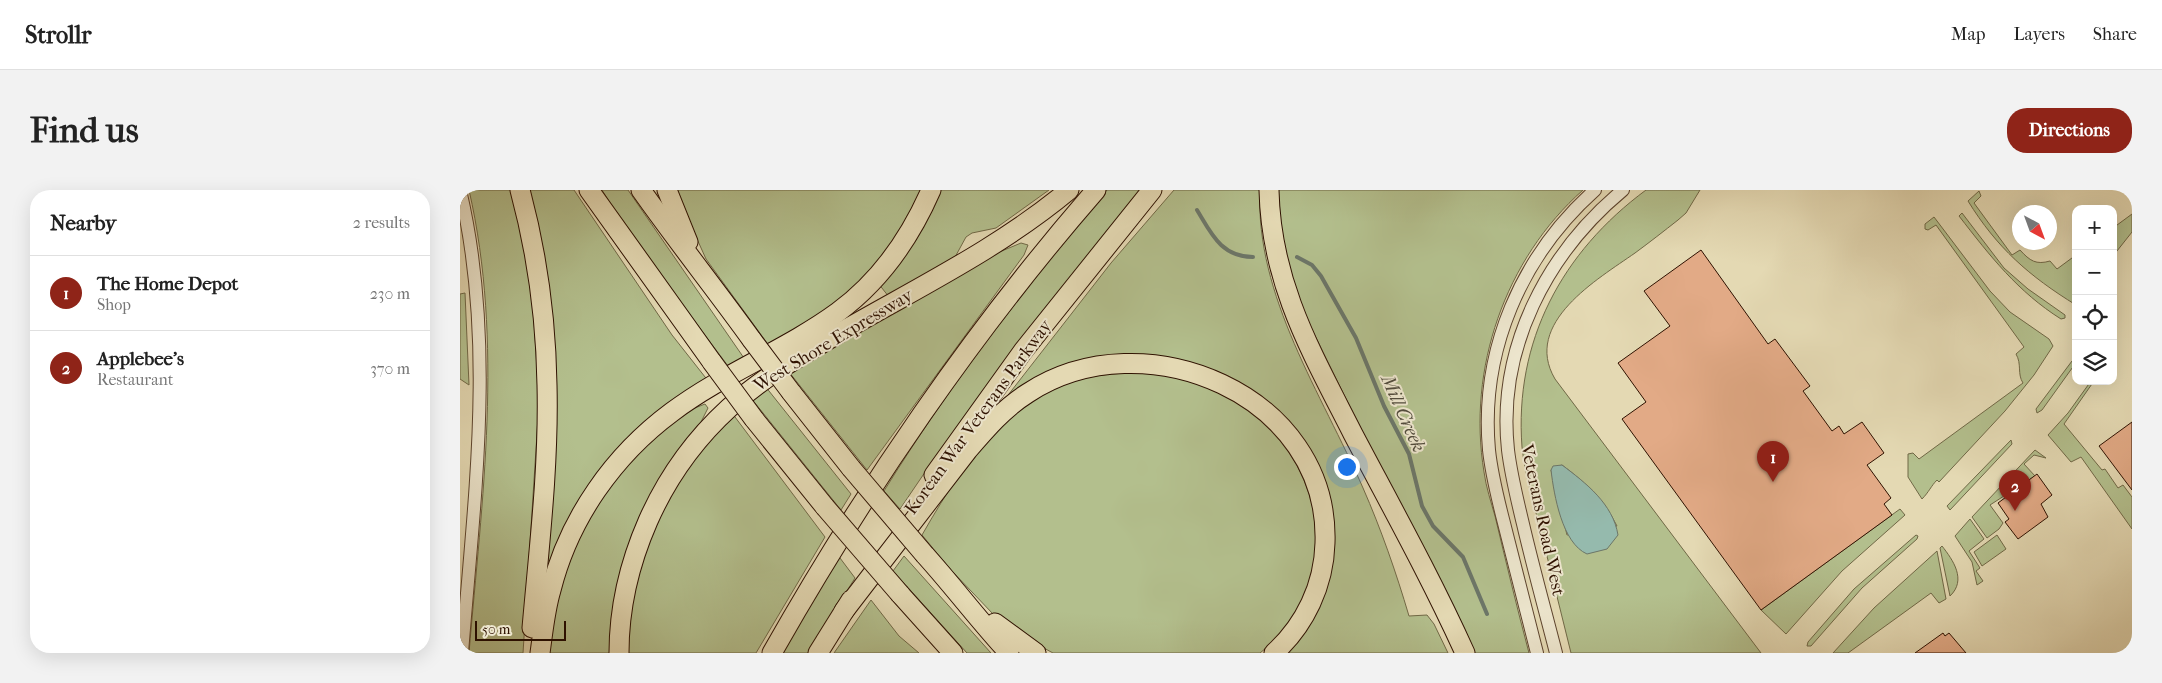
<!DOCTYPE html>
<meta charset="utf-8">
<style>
:root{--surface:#fff;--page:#f2f2f2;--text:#222;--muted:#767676;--line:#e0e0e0;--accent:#8f2418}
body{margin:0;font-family:"IM FELL French Canon",serif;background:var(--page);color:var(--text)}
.controls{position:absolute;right:15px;top:15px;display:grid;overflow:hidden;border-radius:10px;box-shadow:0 5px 20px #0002}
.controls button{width:45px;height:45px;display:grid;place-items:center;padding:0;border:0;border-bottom:1px solid var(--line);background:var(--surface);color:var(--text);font:25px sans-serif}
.compass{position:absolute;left:1552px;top:15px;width:45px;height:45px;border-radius:50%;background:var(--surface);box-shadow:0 5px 20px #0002;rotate:139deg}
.scale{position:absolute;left:15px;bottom:12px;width:91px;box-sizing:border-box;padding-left:5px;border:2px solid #2e1100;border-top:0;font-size:14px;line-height:18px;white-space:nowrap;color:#2e1100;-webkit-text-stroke:4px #ede6ce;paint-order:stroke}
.you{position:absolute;left:886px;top:276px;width:18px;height:18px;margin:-12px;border:4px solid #fff;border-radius:50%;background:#1a73e8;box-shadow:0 0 0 8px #1a73e833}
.badge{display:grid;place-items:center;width:32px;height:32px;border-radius:50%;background:var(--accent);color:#fff;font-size:16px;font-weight:700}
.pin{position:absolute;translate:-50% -41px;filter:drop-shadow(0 1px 2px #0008)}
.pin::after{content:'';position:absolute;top:26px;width:18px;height:15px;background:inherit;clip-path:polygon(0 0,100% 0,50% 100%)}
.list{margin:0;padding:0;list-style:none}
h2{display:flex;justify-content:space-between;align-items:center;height:65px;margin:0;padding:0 20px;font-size:21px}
h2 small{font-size:16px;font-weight:400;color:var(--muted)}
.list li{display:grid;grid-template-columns:32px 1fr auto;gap:15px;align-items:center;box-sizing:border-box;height:75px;padding:0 20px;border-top:1px solid var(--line)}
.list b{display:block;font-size:19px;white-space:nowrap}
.list p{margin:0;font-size:16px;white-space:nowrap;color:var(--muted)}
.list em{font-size:16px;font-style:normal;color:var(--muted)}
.icon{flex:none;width:28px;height:28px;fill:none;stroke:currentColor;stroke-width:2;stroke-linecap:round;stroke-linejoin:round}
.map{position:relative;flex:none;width:1672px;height:463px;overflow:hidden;border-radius:20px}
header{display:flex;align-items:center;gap:30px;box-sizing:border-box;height:70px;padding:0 25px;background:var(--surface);border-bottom:1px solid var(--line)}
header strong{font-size:24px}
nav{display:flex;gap:28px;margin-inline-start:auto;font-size:18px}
.intro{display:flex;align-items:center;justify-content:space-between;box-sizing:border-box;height:120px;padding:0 30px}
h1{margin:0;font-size:35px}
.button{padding:12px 22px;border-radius:20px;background:var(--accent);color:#fff;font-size:18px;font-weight:700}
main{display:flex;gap:30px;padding:0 30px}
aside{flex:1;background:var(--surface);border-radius:20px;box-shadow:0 5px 20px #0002}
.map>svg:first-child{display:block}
</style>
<header>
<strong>Strollr</strong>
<nav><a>Map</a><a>Layers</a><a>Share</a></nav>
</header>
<div class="intro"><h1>Find us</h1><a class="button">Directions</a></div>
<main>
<aside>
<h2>Nearby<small>2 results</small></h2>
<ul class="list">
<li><span class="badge">1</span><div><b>The Home Depot</b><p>Shop</p></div><em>230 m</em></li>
<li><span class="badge">2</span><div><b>Applebee's</b><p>Restaurant</p></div><em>370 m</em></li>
</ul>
</aside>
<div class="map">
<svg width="1672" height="463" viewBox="0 0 1672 463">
<rect width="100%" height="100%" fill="#e4d9b3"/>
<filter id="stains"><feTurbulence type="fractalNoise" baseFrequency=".004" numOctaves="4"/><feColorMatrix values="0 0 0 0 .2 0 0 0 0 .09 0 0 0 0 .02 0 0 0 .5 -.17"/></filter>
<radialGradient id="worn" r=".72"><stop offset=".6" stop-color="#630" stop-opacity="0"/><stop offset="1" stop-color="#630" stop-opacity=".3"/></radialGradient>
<!-- green -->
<g fill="#b3bf8d" stroke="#706846" fill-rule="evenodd">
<path d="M9,0H51L65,61L73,114L79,212L63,463H9C22,309 44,153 9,0Z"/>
<polygon points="66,0 114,0 212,145 249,192 176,245 84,401 87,319"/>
<polygon points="142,0 168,0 286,171 271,180 166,39"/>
<polygon points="215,0 464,0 440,46 391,103 310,157 246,69"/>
<polygon points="476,0 589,0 536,38 512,43 506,47 494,69 429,107 418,93"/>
<path d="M647,0H684L476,266L440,319L424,301C490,194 567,96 647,0Z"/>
<path d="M714,0H800C795,106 862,204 903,298C921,339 936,382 949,426L967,425L974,434L988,463H821L871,356L823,230L691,167L545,209L651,73Z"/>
<path d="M818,0H1123C1045,69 1007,179 1024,282C1026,297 1031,312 1035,326C1046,372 1057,418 1069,463H1011L837,109L822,59Z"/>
<path d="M1186,0H1240L1226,23L1218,30C1204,41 1190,52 1175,63C1138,89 1062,133 1095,189L1301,463H1111C1101,423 1091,382 1081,342C1074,314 1065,286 1062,257C1054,151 1102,62 1186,0ZM1102,275C1126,293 1144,310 1157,336L1107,345L1091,280Z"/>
<path d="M1519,1L1521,6L1514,13L1552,65L1560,60C1570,71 1576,75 1590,71L1597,79L1616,65V115C1569,86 1537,58 1508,11Z"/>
<path d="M1502,23L1544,78L1568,99L1605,125V128L1601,129C1558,102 1530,66 1499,26Z"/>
<polygon points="1672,24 1672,42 1653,66 1653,38"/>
<path d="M1474,27L1530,101L1550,122L1589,149L1593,156L1574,185L1545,221L1479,292L1477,290C1471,296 1469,302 1462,309L1448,287V264L1453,263L1459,269L1563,193C1557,184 1562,174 1556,164L1564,157L1476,35L1468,40L1465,39V34Z"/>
<polygon points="561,53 568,55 564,65 407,280 329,182 525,68"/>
<polygon points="5,103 9,195 0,189 0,104"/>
<polygon points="1612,171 1615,174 1582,220 1577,223 1576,219"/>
<path d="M678,182C719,185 764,199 797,226C871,290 880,400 800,463H593L558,444L533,424L491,380L462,345C486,303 514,258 550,225C566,211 593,198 614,191C634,184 657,184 678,182Z"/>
<polygon points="1631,191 1634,191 1604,234 1642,280 1645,279 1658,298 1663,295 1672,307 1672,339 1621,267 1611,272 1588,245 1608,223"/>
<polygon points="305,196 391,304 381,320 291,208"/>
<polygon points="245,214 248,218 241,232 217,262 150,463 86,463 90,429 111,357 160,279 217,225"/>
<polygon points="272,223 365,347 296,463 165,463 170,410 191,341 224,280"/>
<polygon points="1551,250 1552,254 1490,320 1487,316"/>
<polygon points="1575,260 1586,268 1574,265 1564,274 1575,286 1530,315 1543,333 1539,339 1527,348 1512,327"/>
<polygon points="1440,319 1445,325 1382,381 1326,444 1301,420"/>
<polygon points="1510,329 1524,349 1509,361 1520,378 1516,381 1523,391 1517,395 1512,372 1495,346"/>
<polygon points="1456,345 1458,346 1457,349 1402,398 1351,456 1347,456 1348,452 1394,399"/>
<polygon points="1537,345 1546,359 1522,376 1514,362"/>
<path d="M1482,356C1493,370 1507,390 1490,406L1480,358Z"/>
<polygon points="1477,361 1486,409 1479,413 1471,403 1388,463 1373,463 1414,418"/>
<polygon points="377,364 395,388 348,463 321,463"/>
<polygon points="444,366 531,463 507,463 433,381"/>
<polygon points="411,410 439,446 459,463 374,463"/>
</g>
<!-- water -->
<path fill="#95baad" stroke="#6c7668" d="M1102,275C1126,293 1153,314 1158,345L1147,359L1127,364C1102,353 1094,305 1091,280L1093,276Z"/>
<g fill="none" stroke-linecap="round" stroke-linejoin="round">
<!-- stream -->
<g stroke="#6c7668" stroke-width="4">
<path d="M737,20C751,43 761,67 793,67"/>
<polyline points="837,67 852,75 861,86 896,148 924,216 949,264 962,316 973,336 1003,367 1027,424"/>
</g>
</g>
<!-- building -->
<g fill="#e2aa86" stroke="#2e1100">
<polygon points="1241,60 1308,154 1315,149 1350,196 1343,201 1372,241 1379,236 1384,244 1402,232 1424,263 1407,275 1431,308 1424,314 1432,325 1301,420 1162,229 1186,212 1158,173 1210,136 1184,101"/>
<polygon points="1672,232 1672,300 1639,256"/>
<polygon points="1577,284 1592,305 1581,314 1588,327 1558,349 1545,332 1549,329 1538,313"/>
<polygon points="1483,443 1485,446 1489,443 1506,463 1455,463"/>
</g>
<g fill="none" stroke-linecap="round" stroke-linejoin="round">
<defs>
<g id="minor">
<path d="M0,0C36,152 14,309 2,463"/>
<path d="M1077,463C1067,424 1057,385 1047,345C1040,317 1032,289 1029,260C1020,161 1061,66 1135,0"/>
<path d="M1096,463C1085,420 1073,377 1063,334C1057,309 1051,285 1048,260C1037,158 1087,63 1163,0"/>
</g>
<g id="highway">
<path d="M60,0C77,63 86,130 87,195C89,276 79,358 72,438"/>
<polyline points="129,0 252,172"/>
<path d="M181,0C217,51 256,100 292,150"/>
<polyline points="207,0 228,52"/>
<path d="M809,0C811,94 852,163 893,244C931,316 971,388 1005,463"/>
<polyline points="331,202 391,278"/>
<polyline points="294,229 365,317"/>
<polyline points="474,285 563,161 692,0"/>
<path d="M465,365C494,397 520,432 549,463"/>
<polyline points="440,404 493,463"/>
<path d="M384,421L508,260C526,239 544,218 568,203C684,127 870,205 865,353C864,395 845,435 814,463"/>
<polyline points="535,433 576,463"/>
<path d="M80,463C83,442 85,420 91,400C109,328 154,265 212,222C264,183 326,160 378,122C420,91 450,48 471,0"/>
<path d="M159,463C159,418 170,372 188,331C207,288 234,250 269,218C304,186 347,162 388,138C463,95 542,56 609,0"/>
<path d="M312,463C403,302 514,140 636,0"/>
<polyline points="358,463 391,410"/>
</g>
</defs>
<!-- minor casing -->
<use href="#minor" stroke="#5c432d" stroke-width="14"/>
<!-- highway casing -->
<use href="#highway" stroke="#2e1100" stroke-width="21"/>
<!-- minor -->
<use href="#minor" stroke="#ede6ce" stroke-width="12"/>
<!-- highway -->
<use href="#highway" stroke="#e4d9b3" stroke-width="19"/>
<defs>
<g id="highway-bridge">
<polyline points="292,150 331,202"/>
<polyline points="252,172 294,229"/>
<polyline points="391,278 465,365"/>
<polyline points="365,317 440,404"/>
</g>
</defs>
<!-- highway-bridge casing -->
<use href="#highway-bridge" stroke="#2e1100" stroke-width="21" stroke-linecap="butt"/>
<!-- highway-bridge -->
<use href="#highway-bridge" stroke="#e4d9b3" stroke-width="19"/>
</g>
<g text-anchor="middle" stroke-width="4" stroke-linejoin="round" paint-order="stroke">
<!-- street labels -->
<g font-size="18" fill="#2e1100" stroke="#ede6ce">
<text transform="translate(373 150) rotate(-31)" y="6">West Shore Expressway</text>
<text transform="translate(518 227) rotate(-54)" y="6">Korean War Veterans Parkway</text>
<text transform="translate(1083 330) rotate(78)" y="6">Veterans Road West</text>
</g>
<!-- water labels -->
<g font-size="19" font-style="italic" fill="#524c3d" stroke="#ede6ce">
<text transform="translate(944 223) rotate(66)" y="7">Mill Creek</text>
</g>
</g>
<rect width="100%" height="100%" filter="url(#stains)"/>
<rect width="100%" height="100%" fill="url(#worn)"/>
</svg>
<div class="controls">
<button>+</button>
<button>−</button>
<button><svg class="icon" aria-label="locate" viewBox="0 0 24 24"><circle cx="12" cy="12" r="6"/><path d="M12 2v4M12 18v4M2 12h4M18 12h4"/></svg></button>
<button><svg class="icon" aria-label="layers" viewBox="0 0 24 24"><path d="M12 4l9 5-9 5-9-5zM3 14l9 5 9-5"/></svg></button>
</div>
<svg class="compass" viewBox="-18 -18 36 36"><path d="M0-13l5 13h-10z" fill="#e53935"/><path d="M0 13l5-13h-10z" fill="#767676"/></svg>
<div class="scale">50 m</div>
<div class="you"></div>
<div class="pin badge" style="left:1313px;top:292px">1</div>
<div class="pin badge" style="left:1555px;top:321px">2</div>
</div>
</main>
